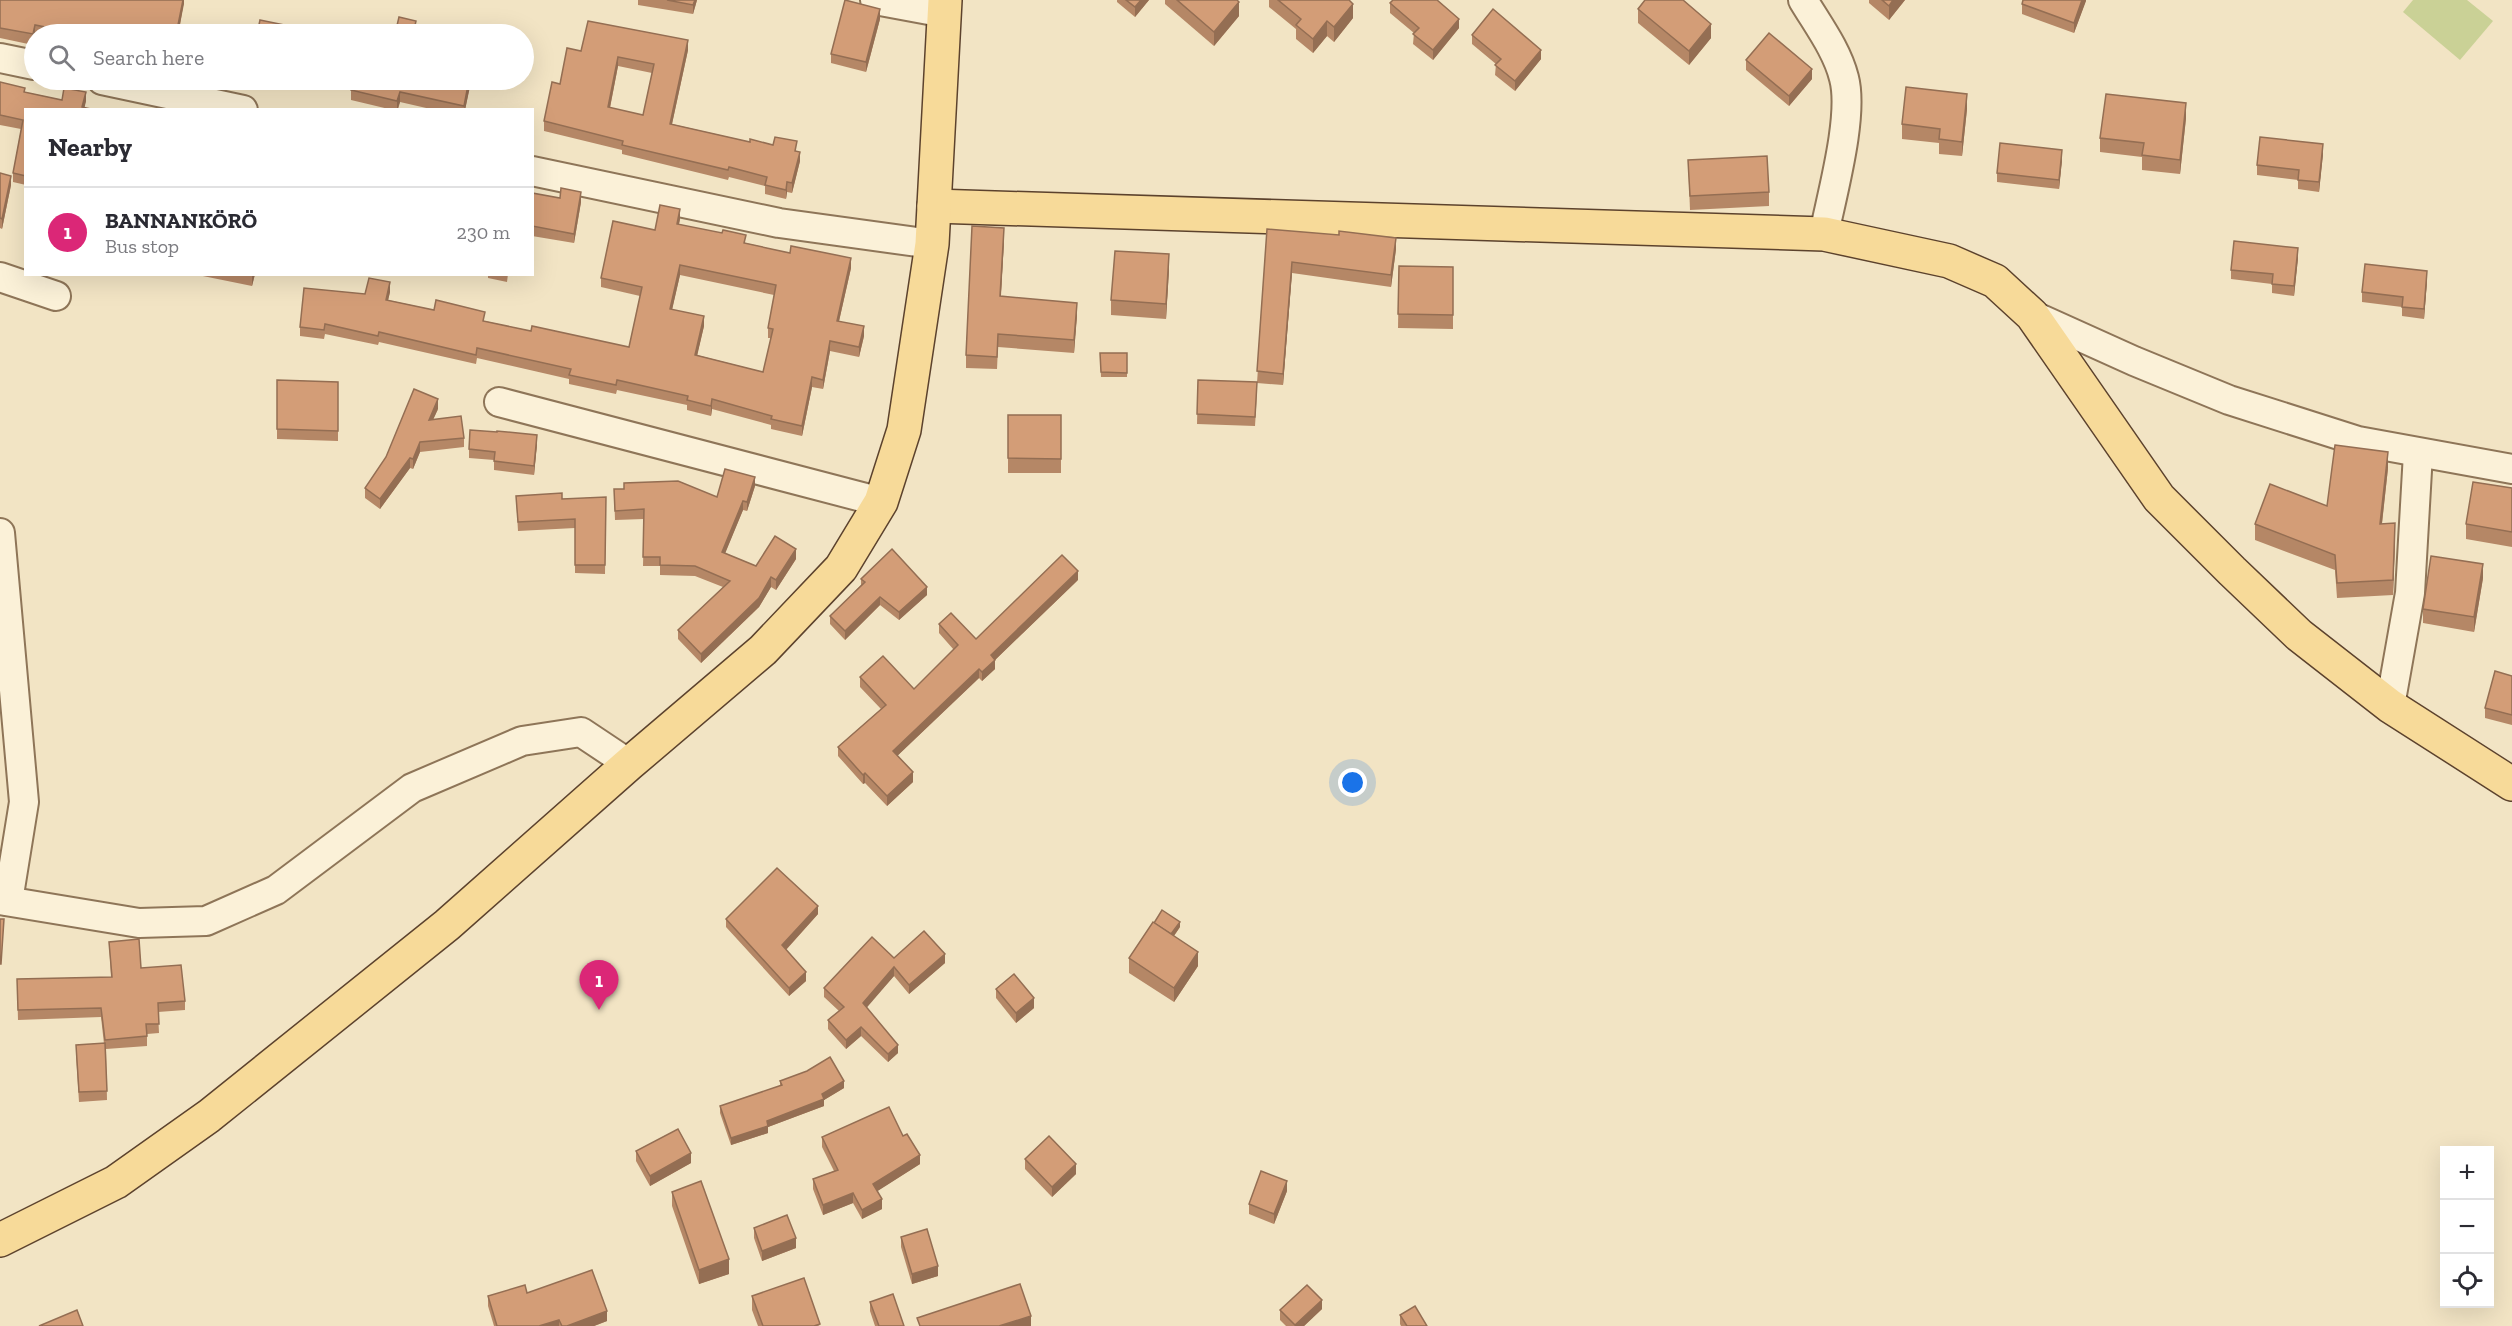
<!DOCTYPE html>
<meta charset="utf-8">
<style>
:root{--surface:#fff;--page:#f7f7f7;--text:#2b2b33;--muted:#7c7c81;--line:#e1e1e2;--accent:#db2777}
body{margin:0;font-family:"Zilla Slab",serif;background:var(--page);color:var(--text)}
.controls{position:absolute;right:18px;bottom:18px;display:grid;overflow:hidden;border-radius:0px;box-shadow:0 6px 24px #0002}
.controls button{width:54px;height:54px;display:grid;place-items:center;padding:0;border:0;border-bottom:2px solid var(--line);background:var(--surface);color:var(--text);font:30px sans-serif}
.you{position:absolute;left:1353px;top:783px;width:21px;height:21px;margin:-15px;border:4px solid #fff;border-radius:50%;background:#1a73e8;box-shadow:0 0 0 9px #1a73e833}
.badge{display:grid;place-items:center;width:39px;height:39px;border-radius:50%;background:var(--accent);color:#fff;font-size:20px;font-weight:700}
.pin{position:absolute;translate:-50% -50px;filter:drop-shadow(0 2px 3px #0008)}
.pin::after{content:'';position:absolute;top:32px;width:21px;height:18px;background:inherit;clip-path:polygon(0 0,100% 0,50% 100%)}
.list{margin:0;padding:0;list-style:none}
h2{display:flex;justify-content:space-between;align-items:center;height:78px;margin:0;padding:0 24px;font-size:26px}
h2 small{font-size:20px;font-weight:400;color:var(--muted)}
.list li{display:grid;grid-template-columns:39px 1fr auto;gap:18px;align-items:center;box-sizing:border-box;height:90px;padding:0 24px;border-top:2px solid var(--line)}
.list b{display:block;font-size:22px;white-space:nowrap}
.list p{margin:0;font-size:20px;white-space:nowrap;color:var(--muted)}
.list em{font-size:20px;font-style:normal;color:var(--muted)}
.icon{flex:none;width:33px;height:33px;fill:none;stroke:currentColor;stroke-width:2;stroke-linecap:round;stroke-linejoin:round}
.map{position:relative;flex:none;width:2512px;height:1326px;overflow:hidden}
.search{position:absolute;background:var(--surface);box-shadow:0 6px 24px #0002;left:24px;top:24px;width:510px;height:66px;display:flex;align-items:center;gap:15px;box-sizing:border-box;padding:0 21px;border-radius:33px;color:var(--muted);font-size:22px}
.panel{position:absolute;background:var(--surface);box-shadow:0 6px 24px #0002;left:24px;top:108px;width:510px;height:168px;border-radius:0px}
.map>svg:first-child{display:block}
</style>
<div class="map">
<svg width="2512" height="1326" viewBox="0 0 2512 1326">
<rect width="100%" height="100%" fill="#f2e4c4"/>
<!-- green -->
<polygon fill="#cad196" points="2413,0 2467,0 2493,21 2460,60 2403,12"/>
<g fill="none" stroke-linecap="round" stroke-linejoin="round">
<defs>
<g id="minor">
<polyline points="875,0 945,13"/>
<path d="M1803,0C1818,25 1837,50 1844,78C1854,116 1832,194 1824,234"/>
<polyline points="0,58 34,65"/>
<polyline points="102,80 243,110"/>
<polyline points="532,171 779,223 932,244"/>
<polyline points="0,277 56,296"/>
<polyline points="2032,315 2134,361 2229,400 2358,441 2512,469"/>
<polyline points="499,402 881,502"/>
<polyline points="0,533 24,802 8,901"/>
<polyline points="2390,706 2410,593 2418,453"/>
<polyline points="0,900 139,923 206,921 276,890 412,788 522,741 581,732 629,764"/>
</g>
<g id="major">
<polyline points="934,206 1824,234 1949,261 1995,281 2032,315 2159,498 2232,571 2299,635 2390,706 2512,784"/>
<polyline points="0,1240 116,1182 209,1116 447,925 629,764 763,650 841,568 881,502 904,430 932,244 945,0"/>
</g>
</defs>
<!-- minor casing -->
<use href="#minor" stroke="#8e7558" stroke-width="32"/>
<!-- major casing -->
<use href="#major" stroke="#5c422d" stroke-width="36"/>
<!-- minor -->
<use href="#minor" stroke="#fbf1d8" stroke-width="28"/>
<!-- major -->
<use href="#major" stroke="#f7da99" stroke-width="33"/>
</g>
<!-- wall -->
<g fill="#b58766" fill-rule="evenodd">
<polygon points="0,0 184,0 180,25 235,34 34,34 33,45 0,38"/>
<polygon points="638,0 697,0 693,14 638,5"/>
<polygon points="1117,0 1149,0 1135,17 1117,2"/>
<polygon points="1165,0 1237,0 1239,16 1214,46 1165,4"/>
<polygon points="1269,0 1349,0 1353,18 1334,42 1327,36 1313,53 1296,39 1296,29 1269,7"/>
<polygon points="1869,0 1905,0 1889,20 1869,3"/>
<polygon points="2086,0 2074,33 2022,14 2022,4"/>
<polygon points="1390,3 1459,28 1433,60 1413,44 1414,33 1390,13"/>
<polygon points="1638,9 1711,38 1689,65 1638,23"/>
<polygon points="880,19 866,72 831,63 831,54"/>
<polygon points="1472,35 1541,59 1515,91 1495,75 1496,64 1472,44"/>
<path d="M688,50L672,124L750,142L797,151L800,161L792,193L787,192L786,199L765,194V186L729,177L728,180L622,154V150L544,131V121L560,84L581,51ZM618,66L652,73L643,115L610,108Z"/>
<polygon points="1746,60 1812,79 1789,106 1746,70"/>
<polygon points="285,80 302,80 301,83"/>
<polygon points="471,80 465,110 435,110 400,102 398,110 393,110 351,100 351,90"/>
<polygon points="0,82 25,92 62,100 86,101 84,107 26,110 26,185 13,182 13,173 21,129 0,125"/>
<polygon points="1967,109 1962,156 1939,154 1939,143 1902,139 1902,124"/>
<polygon points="2186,118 2180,174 2142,170 2142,157 2100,152 2100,138"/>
<polygon points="2323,154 2319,192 2298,189 2298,180 2257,175 2257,165"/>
<polygon points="1688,160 1769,192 1769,206 1690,210"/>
<polygon points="2062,160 2059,189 1997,182 1997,173"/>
<polygon points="0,173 11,185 2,229 0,228"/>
<polygon points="532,193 581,202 574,243 532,236"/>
<path d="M680,219L679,224L746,243L851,268L839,321L864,336L859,357L830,351L823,389L812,387L802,436L771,429V425L712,409L711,416L687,410V405L617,390L616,394L569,384V379L477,358L476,364L379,342L378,345L325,334L324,339L300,336V327L365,294L390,292L388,300L531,331L629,347L640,296L601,287V278L655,230ZM680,275L774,295L768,328V338H771L763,372L697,355L704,326L672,309Z"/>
<polygon points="1267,229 1396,249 1391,287 1292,273 1283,385 1257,383"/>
<polygon points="1004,241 1001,296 1077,315 1074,353 998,347 997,369 966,368 966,355"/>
<polygon points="2298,258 2294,296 2272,293 2272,284 2231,279 2231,270"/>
<polygon points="1399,266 1453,267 1453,329 1398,328"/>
<polygon points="1169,269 1166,319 1111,315 1111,300"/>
<polygon points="193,274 255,274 252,286"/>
<polygon points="488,274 508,274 507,282 488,278"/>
<polygon points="2427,281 2424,319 2402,316 2402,307 2362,302 2362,292"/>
<polygon points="1100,353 1127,353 1127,377 1101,377"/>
<polygon points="277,380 338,382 338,441 277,439"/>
<polygon points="1198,380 1257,392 1255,426 1197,424"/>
<polygon points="438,409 433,419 464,438 464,447 420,452 413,469 410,468 380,509 365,498 365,488"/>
<rect x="1008" y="415" width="53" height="58"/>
<polygon points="537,444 534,475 494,470 494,460 469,458 469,449"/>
<polygon points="2388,468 2382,524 2395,539 2393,595 2337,598 2335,570 2255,540 2255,524 2327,506"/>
<polygon points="755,486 747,511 743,510 725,553 756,566 796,559 776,590 771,587 759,607 701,663 678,639 678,630 723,587 695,576 660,575 660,566 643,566 644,519 615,520 614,489 717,497"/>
<polygon points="2512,488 2512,547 2466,539 2466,524"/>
<polygon points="516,496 562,499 606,497 605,574 575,573 575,528 518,531"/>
<polygon points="2483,578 2474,632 2423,623 2423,609"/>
<polygon points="861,579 927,595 899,620 880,605 845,640 830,624 830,616 861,585"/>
<polygon points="1078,580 995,660 995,669 982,681 979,678 897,756 913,782 887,806 865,783 863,784 838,756 838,747 881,709 860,687 860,677 914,689 954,650 939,633 939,624 976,639"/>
<polygon points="2512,676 2512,725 2485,718 2485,708"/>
<polygon points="818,914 786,950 806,981 789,996 726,927 726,919"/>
<polygon points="1180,927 1174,936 1198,966 1174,1002 1129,973 1129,958"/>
<polygon points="109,942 141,968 185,1001 185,1010 158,1012 159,1033 147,1034 147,1046 106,1049 107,1100 79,1102 76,1054 104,1044 101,1017 18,1020 17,979 111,977"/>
<polygon points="894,958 945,963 909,994 894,976 866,1007 898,1053 888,1062 861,1036 846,1049 828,1029 828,1020 839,1011 824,997 824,988"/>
<polygon points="996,989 1034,1008 1016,1023 996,998"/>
<polygon points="780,1081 844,1088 824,1100 824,1106 768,1127 768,1133 731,1145 720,1113 720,1106 780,1086"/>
<polygon points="903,1136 920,1164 877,1191 882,1209 862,1219 853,1203 823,1215 813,1189 813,1179 834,1171 822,1147 822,1137"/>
<polygon points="636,1151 691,1163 650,1186 636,1161"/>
<polygon points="1025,1159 1076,1174 1052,1197 1025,1169"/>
<polygon points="1287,1191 1274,1224 1249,1214 1249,1204"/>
<polygon points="672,1192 729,1274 699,1284 672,1206"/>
<polygon points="754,1228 796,1248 762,1261 754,1238"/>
<polygon points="901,1237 938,1276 912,1284 901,1247"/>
<polygon points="527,1293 607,1321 594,1326 494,1326 488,1306 488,1296"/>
<polygon points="752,1296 820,1326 758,1326 752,1310"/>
<polygon points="870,1302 904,1326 875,1326 870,1311"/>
<polygon points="1322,1309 1304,1326 1286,1326 1280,1320 1280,1310"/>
<polygon points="1400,1315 1427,1326 1401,1326 1400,1324"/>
</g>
<!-- shaded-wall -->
<g fill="#946e53">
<polygon points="183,0 184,0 184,4 178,34 178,25"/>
<polygon points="695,0 697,0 693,14 693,5"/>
<polygon points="1141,0 1149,0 1135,17 1135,7"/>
<polygon points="1893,0 1905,0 1889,20 1889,6"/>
<polygon points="2082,0 2086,0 2086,1 2074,33 2074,23"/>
<polygon points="1239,2 1239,16 1214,46 1214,32"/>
<polygon points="1353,4 1353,18 1334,42 1334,27"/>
<polygon points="880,9 880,19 866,72 866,62"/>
<polygon points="1459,19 1459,28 1433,60 1433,50"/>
<polygon points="416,21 416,34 413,34"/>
<polygon points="1327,21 1327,36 1313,53 1313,39"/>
<polygon points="1711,24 1711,38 1689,65 1689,51"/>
<polygon points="35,25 35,34 33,45 33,34"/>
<polygon points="688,40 688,50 670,133 670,124"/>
<polygon points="1541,50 1541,59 1515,91 1515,81"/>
<polygon points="618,57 618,66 608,117 608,107"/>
<polygon points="1812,69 1812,79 1789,106 1789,96"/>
<polygon points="469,80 471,80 471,82 465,110 464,110"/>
<polygon points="86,92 86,101 84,110 82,107"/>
<polygon points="400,92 400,102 397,110 397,101"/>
<polygon points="1967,94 1967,109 1962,156 1962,142"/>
<polygon points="2186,103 2186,118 2180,174 2180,160"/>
<polygon points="2323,144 2323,154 2319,192 2319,182"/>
<polygon points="2062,150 2062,160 2059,189 2059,180"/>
<polygon points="800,152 800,161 792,193 792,183"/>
<polygon points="11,176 11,185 2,229 2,219"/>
<polygon points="787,182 787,192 786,199 786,190"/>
<polygon points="581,192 581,202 574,243 574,234"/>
<polygon points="680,209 680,219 677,233 677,224"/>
<polygon points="1004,228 1004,241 1000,309 1000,296"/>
<polygon points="1396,238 1396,249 1391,287 1391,275"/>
<polygon points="2298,248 2298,258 2294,296 2294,286"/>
<polygon points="1169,254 1169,269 1166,319 1166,304"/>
<polygon points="851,258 851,268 837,330 837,321"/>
<polygon points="1292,262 1292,273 1283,385 1283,374"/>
<polygon points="680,265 680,275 670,319 670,309"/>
<polygon points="2427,271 2427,281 2424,319 2424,309"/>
<polygon points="253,274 255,274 252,286 252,277"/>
<polygon points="390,282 390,292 386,309 386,300"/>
<polygon points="1077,303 1077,315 1074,353 1074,340"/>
<polygon points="704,316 704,326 695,365 695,355"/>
<polygon points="864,326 864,336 859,357 859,347"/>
<polygon points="830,341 830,351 823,389 823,380"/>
<polygon points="812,377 812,387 802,436 802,426"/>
<polygon points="438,399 438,409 429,429 429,420"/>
<polygon points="712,399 712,409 711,416 711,406"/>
<polygon points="537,435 537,444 534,475 534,466"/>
<polygon points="420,442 420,452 413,469 413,459"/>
<polygon points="2388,452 2388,468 2380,540 2380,524"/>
<polygon points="410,458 410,468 380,509 380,499"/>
<polygon points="755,477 755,486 747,511 747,502"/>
<polygon points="743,501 743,510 722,561 722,552"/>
<polygon points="2395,523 2395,539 2393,595 2393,580"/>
<polygon points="796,549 796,559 776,590 776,580"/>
<polygon points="2483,564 2483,578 2474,632 2474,617"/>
<polygon points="1078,571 1078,580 995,660 995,669 982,681 982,672 991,655"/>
<polygon points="771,577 771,587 759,607 701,663 701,654"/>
<polygon points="927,587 927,595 899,620 899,612"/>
<polygon points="880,597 880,605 845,640 845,631"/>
<polygon points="979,669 979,678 893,760 893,751"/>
<polygon points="913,772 913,782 887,806 887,796"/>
<polygon points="865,773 865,783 863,784 863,775"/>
<polygon points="818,906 818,914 782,954 782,945"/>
<polygon points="1180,922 1180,927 1168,944 1168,939"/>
<polygon points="1198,952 1198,966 1174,1002 1174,988"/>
<polygon points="945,954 945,963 909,994 909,985"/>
<polygon points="894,967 894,976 863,1012 863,1003"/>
<polygon points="806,972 806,981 789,996 789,988"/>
<polygon points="1034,998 1034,1008 1016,1023 1016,1013"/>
<polygon points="861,1027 861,1036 846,1049 846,1040"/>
<polygon points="898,1045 898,1053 888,1062 888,1054"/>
<polygon points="844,1081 844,1088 824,1100 824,1106 768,1127 768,1133 731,1145 731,1138 822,1094"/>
<polygon points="691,1153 691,1163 650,1186 650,1176"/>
<polygon points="920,1155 920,1164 873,1194 873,1184"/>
<polygon points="1076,1164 1076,1174 1052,1197 1052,1187"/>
<polygon points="1287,1181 1287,1191 1274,1224 1274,1214"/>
<polygon points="853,1193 853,1203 823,1215 823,1205"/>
<polygon points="882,1199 882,1209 862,1219 862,1210"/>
<polygon points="796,1238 796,1248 762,1261 762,1251"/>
<polygon points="729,1259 729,1274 699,1284 699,1270"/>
<polygon points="938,1266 938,1276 912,1284 912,1274"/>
<polygon points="1322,1300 1322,1309 1304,1326 1295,1326 1295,1325"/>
<polygon points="607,1311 607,1321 594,1326 567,1326"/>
<polygon points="1031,1316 1031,1326 999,1326"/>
<polygon points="559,1320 559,1326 539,1326"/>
</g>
<!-- building -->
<g fill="#d39d77" stroke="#946e53" stroke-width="1.5" fill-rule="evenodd">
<polygon points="0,0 183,0 178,25 235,34 80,34 35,25 33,34 0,28"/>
<polygon points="667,0 695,0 693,5"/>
<polygon points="845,0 880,9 866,62 831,54"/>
<polygon points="1126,0 1141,0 1135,7"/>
<polygon points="1177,0 1237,0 1239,2 1214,32"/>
<polygon points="1278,0 1349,0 1353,4 1334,27 1327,21 1313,39 1296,25 1301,19"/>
<polygon points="1393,0 1437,0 1459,19 1433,50 1413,34 1419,28 1390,3"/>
<polygon points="1645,0 1683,0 1711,24 1689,51 1638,9"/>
<polygon points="1882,0 1893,0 1889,6"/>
<polygon points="2023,0 2082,0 2074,23 2022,4"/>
<polygon points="1493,9 1541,50 1515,81 1495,65 1501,59 1472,35"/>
<polygon points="399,17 416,21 413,34 395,34"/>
<polygon points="260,20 309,30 308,34 257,34"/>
<path d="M588,21L688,40L670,124L750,142V139L773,145L775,137L797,141L795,151L800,152L792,183L787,182L786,190L765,185L767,177L729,167L728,170L622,145L623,141L544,121L552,82L560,84L567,48L581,51ZM618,57L654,64L643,115L608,107Z"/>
<polygon points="1769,33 1812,69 1789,96 1746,60"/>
<polygon points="354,80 469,80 464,106 400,92 397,101 351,90"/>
<polygon points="0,82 25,88 24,92 62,100 64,88 86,92 82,107 95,110 26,110 26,176 13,173 23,120 0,115"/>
<polygon points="1906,87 1967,94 1962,142 1939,139 1940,129 1902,124"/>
<polygon points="2106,94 2186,103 2180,160 2142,155 2144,143 2100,138"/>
<polygon points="2260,137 2323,144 2319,182 2298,180 2299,170 2257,165"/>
<polygon points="2000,143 2062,150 2059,180 1997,173"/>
<polygon points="1767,156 1769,192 1690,196 1688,160"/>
<polygon points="0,173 11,176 2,219 0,218"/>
<polygon points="561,188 581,192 574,234 532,226 532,193 560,198"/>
<path d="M660,205L680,209L677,224L722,233L723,230L746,235L744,243L790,253L791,246L851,258L837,321L864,326L859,347L830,341L823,380L812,377L802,426L771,419L772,416L712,399L711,406L687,400L688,396L617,380L616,385L569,375L571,369L477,348L476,355L379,332L378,336L325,324L324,330L300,327L304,288L365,294L369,278L390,282L386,300L434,310L436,300L485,312L483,321L531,331L532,326L629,347L642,287L601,278L613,221L655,230ZM680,265L776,285L768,328L773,329L763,372L695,355L704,316L670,309Z"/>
<polygon points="972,226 1004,228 1000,296 1077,303 1074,340 998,334 997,357 966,355"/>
<polygon points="1267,229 1339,235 1339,231 1396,238 1391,275 1292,262 1283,374 1257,371"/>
<polygon points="2234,241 2298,248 2294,286 2272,284 2273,274 2231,270"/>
<polygon points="1115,251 1169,254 1166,304 1111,300"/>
<polygon points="2365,264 2427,271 2424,309 2402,307 2403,297 2362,292"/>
<polygon points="1399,266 1453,267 1453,315 1398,314"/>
<polygon points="1100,353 1127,353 1127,373 1101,372"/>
<polygon points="277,380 338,382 338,431 277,429"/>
<polygon points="1198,380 1257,382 1255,417 1197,414"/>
<polygon points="414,389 438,399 429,420 461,416 464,438 420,442 413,459 410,458 380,499 365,488 386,457"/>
<polygon points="1008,415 1061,415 1061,459 1008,458"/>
<polygon points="470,430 497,432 497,431 537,435 534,466 494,461 495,452 469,449"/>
<polygon points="2335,445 2388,452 2380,524 2395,523 2393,580 2337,583 2335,555 2255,524 2270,484 2327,506"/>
<polygon points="725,469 755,477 747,502 743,501 722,552 756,566 775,536 796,549 776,580 771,577 759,598 701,654 678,630 730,581 695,566 660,565 660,557 643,557 644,509 615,511 614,489 624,489 624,483 678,481 717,497"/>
<polygon points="2473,482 2512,488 2512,532 2466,524"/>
<polygon points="562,493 562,499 606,497 605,565 575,565 575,519 518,522 516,496"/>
<polygon points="892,549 927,587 899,612 880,597 845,631 830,616 865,582 861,579"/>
<polygon points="1062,555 1078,571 991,655 995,660 982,672 979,669 893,751 913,772 887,796 865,773 863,775 838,747 886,705 860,677 883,656 914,689 958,645 939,624 951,613 976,639"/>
<polygon points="2431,556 2483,564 2474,617 2423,609"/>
<polygon points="2495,671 2512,676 2512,715 2485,708"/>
<polygon points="777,868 818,906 782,945 806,972 789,988 726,919"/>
<polygon points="1162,910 1180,922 1171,934 1154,923"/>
<polygon points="0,919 4,919 1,964 0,964"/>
<polygon points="1153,922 1198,952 1174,988 1129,958"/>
<polygon points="924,931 945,954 909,985 894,967 863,1003 898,1045 888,1054 861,1027 846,1040 828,1020 844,1007 824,988 872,937 894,958"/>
<polygon points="139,939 141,968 181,965 185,1001 158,1003 159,1024 146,1024 147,1036 105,1040 101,1008 18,1010 17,979 112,977 109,942"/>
<polygon points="1014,974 1034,998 1016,1013 996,989"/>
<polygon points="105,1043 107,1091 79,1092 76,1045"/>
<polygon points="830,1057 844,1081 822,1094 824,1099 767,1121 768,1126 731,1138 720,1106 782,1085 780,1081 807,1071"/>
<polygon points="889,1107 903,1136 907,1134 920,1155 873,1184 882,1199 862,1210 853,1193 823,1205 813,1179 838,1170 822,1137"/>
<polygon points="678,1129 691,1153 650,1176 636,1151"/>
<polygon points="1049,1136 1076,1164 1052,1187 1025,1159"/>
<polygon points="1261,1171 1287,1181 1274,1214 1249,1204"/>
<polygon points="701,1181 729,1259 699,1270 672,1192"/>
<polygon points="787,1215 796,1238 762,1251 754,1228"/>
<polygon points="927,1229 938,1266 912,1274 901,1237"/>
<polygon points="592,1270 607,1311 567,1326 562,1326 559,1320 539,1326 497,1326 488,1296 525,1285 527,1293"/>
<polygon points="804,1278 820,1324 814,1326 763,1326 752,1296"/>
<polygon points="1020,1284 1031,1316 999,1326 920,1326 917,1318"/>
<polygon points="1307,1285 1322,1300 1295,1325 1280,1310"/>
<polygon points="893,1294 904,1326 879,1326 870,1302"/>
<polygon points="1415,1306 1427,1326 1407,1326 1400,1315"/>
<polygon points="77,1310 83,1326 39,1326"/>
</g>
</svg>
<div class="controls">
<button>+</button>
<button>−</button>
<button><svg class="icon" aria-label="locate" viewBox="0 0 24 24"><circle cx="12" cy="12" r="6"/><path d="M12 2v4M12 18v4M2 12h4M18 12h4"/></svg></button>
</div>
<div class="you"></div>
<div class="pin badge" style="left:599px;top:1010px">1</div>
<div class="search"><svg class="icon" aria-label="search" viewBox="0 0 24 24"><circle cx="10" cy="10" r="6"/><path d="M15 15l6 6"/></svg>Search here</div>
<section class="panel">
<h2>Nearby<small></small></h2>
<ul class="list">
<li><span class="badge">1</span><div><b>BANNANKÖRÖ</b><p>Bus stop</p></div><em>230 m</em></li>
</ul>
</section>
</div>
